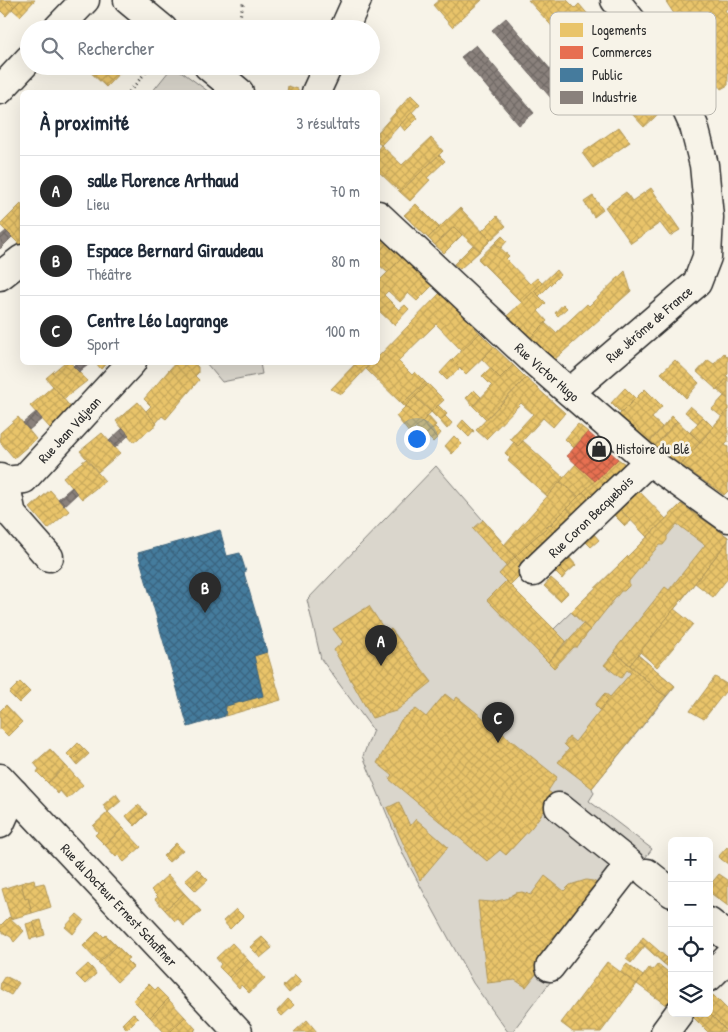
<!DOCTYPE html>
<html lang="fr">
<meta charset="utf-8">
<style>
:root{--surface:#fff;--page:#f6f6f7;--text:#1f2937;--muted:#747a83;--line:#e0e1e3;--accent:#2b2b2b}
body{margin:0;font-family:"Patrick Hand",sans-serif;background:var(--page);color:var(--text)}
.controls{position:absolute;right:15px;bottom:15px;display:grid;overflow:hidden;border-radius:8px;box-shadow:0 5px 20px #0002}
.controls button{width:45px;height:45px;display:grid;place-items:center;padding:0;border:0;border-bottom:1px solid var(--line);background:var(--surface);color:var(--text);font:25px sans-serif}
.you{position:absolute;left:416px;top:438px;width:18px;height:18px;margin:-12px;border:4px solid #fff;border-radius:50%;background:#1a73e8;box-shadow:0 0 0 8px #1a73e833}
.badge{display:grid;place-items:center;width:32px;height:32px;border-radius:50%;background:var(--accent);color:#fff;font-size:16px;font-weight:700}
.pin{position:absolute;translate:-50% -41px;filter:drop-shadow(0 1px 2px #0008)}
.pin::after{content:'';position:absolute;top:26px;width:18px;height:15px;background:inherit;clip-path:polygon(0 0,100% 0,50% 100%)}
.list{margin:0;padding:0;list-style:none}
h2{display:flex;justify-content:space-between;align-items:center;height:65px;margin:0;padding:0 20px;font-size:21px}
h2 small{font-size:16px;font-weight:400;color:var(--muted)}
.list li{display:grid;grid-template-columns:32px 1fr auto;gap:15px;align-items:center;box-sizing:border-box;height:70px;padding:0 20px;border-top:1px solid var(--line)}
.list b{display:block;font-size:19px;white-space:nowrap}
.list p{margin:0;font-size:16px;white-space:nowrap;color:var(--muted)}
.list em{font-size:16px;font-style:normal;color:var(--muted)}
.icon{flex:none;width:28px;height:28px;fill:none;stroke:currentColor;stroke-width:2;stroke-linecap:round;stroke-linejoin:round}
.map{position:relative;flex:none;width:728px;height:1032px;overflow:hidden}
.search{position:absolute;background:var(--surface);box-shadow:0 5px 20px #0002;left:20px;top:20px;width:360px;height:55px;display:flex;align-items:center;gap:12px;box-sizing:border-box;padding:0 18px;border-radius:28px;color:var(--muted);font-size:19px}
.panel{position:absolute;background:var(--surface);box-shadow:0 5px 20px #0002;left:20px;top:90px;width:360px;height:275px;border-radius:8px}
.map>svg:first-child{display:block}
</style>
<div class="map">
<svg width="728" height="1032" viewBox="0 0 728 1032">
<defs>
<pattern id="homes-cross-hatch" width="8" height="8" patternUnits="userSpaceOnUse" patternTransform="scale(1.25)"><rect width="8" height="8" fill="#e9c46a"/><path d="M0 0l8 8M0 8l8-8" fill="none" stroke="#c8a95c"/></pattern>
<pattern id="shops-cross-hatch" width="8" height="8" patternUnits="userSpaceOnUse" patternTransform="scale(1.25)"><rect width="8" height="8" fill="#e76f51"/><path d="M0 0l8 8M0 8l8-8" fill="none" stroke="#bb5b43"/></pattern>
<pattern id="public-cross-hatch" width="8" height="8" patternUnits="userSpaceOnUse" patternTransform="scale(1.25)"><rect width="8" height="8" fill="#457b9d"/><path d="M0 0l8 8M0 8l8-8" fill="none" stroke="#3a6580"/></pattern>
<pattern id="industry-cross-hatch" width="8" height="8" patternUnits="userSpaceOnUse" patternTransform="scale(1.25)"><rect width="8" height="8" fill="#8a817c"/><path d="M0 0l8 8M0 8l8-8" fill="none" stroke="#716a66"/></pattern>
</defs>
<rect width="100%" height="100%" fill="#f7f3e8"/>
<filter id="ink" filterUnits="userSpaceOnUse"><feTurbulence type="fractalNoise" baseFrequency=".02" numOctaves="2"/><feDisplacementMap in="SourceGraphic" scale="10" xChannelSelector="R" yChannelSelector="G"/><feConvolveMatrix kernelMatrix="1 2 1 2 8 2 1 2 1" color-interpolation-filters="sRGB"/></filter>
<g filter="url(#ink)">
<!-- green -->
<g fill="#dad6cc" stroke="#82807c">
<polygon points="173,66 174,66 209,92 152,92"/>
<polygon points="206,363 260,363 262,374 222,382"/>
<polygon points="436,466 515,557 499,574 554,629 681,504 728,537 728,541 638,655 675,686 592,788 594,793 589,801 652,849 512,1032 508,1032 473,983 404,856 363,756 373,730 321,659 307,600"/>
</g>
<!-- homes -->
<g fill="url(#homes-cross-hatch)" stroke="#b09657">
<polygon points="0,0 7,0 14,7 6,16 0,10"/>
<polygon points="7,0 21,0 14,7"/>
<polygon points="21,0 35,0 20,16 12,9"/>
<polygon points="439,0 482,0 452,27 433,5"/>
<polygon points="528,0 567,0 575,8 579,4 597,25 593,28 618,56 622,52 640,72 636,76 664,109 644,127"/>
<polygon points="665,0 728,0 728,8 725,10 728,15 728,85 721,89 694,46 697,45 686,27 684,29"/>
<polygon points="84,66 126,66 106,87"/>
<polygon points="288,86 298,89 298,92 287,92"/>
<polygon points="411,95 420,104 381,145 378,143 378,132"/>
<polygon points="412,112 418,118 405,131 400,125"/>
<polygon points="619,127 630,142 593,168 582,153"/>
<polygon points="431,138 443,151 400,192 378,171 378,149 381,145 402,165"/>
<polygon points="439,155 445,161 427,178 430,180 410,201 400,192"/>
<polygon points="651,188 680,230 670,236 660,223 631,243 605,207 626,192 632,201"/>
<polygon points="593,196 603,210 594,217 584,202"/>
<polygon points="21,204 22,206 22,242 20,245 0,225"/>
<polygon points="416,204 439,227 428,238 404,215"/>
<polygon points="460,208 491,240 480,251 454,227 435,245 428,238"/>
<polygon points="497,216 506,226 491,240 482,231"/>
<polygon points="454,227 462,235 444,253 435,245"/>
<polygon points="378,235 387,243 378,254"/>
<polygon points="502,236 507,241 501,248 495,243"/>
<polygon points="387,243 403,257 388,273 378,264 378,254"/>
<polygon points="495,243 509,256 506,259 530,284 537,278 542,283 522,303 478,259"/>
<polygon points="473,245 480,251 460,269 454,264"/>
<polygon points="403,257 433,285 417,301 408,293 400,302 388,291 384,295 399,310 405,305 409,309 394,325 378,310 378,282"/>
<polygon points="556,270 560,275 539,296 534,291"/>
<polygon points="625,271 631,291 553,361 530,338 545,323 556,333 587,304 589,306"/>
<polygon points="534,291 546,303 538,311 547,321 530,338 507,316"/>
<polygon points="441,292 480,333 462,351 436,324 398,361 412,375 415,372 425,382 402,404 366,369 372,362 378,362 378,357"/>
<polygon points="563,304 567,308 558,316 555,313"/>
<polygon points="480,333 494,347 466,374 452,360"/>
<polygon points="494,347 513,365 500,378 482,359"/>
<polygon points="724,353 728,357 728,374 726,376 728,377 717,390 697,372 708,360 714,364"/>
<polygon points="452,360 460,368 447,380 440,373"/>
<polygon points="675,360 699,383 686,398 661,373"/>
<polygon points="65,362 70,362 87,381 64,399 46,378"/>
<polygon points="95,362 109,362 101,369"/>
<polygon points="176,362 180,362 184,366 187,362 193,362 198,367 198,373 195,376 199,380 166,419 162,416 156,423 146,411 151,406 144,399"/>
<polygon points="357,362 372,362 342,394 331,389"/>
<polygon points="513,365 526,378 486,419 473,406 492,386 482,376 490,368 500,378"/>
<polygon points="728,377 728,399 717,390"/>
<polygon points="526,378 565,413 553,427 543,418 518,446 510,439 533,414 521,403 486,439 476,430"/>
<polygon points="425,382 428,385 405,407 402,404"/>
<polygon points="428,384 444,400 431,412 415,397"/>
<polygon points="53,386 72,409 50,428 30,406"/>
<polygon points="625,388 636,399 621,413 611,403"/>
<polygon points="645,389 662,406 652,418 662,427 650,442 618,416"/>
<polygon points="474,390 481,397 473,406 466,398"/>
<polygon points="724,396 728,399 728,409 722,417 712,409"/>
<polygon points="415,397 431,412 422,422 406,406"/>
<polygon points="138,402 157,424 134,442 116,421"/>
<polygon points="438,405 447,414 440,421 431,412"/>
<polygon points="406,406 422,422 410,434 396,416"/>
<polygon points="690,406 703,417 698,423 685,412"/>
<polygon points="728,409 728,442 725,445 728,447 728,491 724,495 681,465"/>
<polygon points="428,416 436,425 430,431 422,422"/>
<polygon points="445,416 452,423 447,429 440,421"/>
<polygon points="672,416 677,421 655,446 650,442"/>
<polygon points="18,417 36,439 14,458 0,442 0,433"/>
<polygon points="703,417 713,427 700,442 690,432"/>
<polygon points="463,420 474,431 469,437 458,426"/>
<polygon points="677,421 700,442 681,465 655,446"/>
<polygon points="422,422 430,431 424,437 415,428"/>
<polygon points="578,424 588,432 574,448 565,439"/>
<polygon points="435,427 441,433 437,438 430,431"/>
<polygon points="430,431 437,438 433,442 426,435"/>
<polygon points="102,433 120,453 98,472 80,451"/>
<polygon points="454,436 462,444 452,454 445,446"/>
<polygon points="523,441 564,478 547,496 508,461 510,458 505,453 514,442 518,446"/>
<polygon points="86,459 105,481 82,499 63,477"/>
<polygon points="618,459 631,468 613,486 601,475"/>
<polygon points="576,464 595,481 579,497 560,482"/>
<polygon points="601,475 613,486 595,504 583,492"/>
<polygon points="560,482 579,497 515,557 504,545"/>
<polygon points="50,490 69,511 48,529 30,508"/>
<polygon points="638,490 666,519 647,537 619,508"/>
<polygon points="583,492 595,504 577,520 567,508"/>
<polygon points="681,504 728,537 728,541 630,665 614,651 665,587 669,590 705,545 677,524 667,536 667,540 663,545 659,545 629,581 629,586 624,591 621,591 590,630 571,612"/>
<polygon points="567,508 577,520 562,535 551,524"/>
<polygon points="619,508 631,521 625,526 613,514"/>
<polygon points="483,520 515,557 506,566 473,529"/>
<polygon points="551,524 562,535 543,553 531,541"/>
<polygon points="593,533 599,540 591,547 585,541"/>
<polygon points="531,541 543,553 526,569 515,557"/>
<polygon points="728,541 728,578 713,597 695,583"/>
<polygon points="515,557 526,569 510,585 499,574"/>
<polygon points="569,557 576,565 566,574 559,567"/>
<polygon points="559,567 566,574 562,579 554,571"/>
<polygon points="551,578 568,593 560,601 544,586"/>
<polygon points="506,581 566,641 548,662 487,600"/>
<polygon points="369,606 386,632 391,629 432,682 396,711 372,718 334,650 343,642 333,629"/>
<polygon points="674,609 693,624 657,667 640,652"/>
<polygon points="583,624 590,630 577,647 574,647 554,668 548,662"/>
<polygon points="267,652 281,700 225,716 226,706 263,696 254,656"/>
<polygon points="615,652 658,691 666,696 592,788 558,762 569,749 564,744 569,737 575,742 608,700 603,695 605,693 610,697 631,673 627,670 621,678 604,665"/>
<polygon points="638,655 675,686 666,696 658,691 630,665"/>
<polygon points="715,677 728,685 728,688 704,719 690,711"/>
<polygon points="20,682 26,688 14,698 9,693"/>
<polygon points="26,688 30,692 19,703 14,698"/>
<polygon points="445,694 454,701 457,697 557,777 548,791 555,796 532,827 506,855 500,850 487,861 389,779 392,775 377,763 401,720 416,709 426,717"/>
<polygon points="603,695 608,700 600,710 595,705"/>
<polygon points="6,705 22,722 8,736 1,729 0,730 0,711"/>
<polygon points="78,743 84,749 73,760 67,754"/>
<polygon points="50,749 66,766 48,783 37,772 39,769 34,763"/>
<polygon points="84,749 89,754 77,765 73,760"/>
<polygon points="66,766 83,785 67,799 60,791 58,794 48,783"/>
<polygon points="116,794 121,801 108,812 103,805"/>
<polygon points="399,802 410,826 416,819 448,847 420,880 387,808"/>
<polygon points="138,805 143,809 130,821 126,816"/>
<polygon points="143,809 147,814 135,826 130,821"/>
<polygon points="108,812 123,828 105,845 95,835 98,832 93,826"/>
<polygon points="123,828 141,847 124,862 118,855 116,857 105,845"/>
<polygon points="176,843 183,850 169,862 163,856"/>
<polygon points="727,847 728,848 728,864 718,857"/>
<polygon points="197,869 203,875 191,886 185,880"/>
<polygon points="719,874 728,880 728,906 709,892 709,886"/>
<polygon points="168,875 184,893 165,910 155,899 158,897 151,890"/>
<polygon points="203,875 208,880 196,891 191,886"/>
<polygon points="545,876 564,891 570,885 586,880 593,881 605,887 526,987 515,980 487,983 478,901 492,902 506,899 516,893 522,892 531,895"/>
<polygon points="34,879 35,885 44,883 51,907 32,913 28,898 25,899 21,883"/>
<polygon points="21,883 25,899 28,898 32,913 11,919 2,889"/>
<polygon points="184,893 201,911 184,926 178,919 175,921 165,910"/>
<polygon points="236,909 243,916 230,929 223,921"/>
<polygon points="77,914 84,920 73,934 65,927"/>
<polygon points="9,917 24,931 14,942 11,937 0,931 0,926"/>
<polygon points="41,920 45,935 38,937 33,922"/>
<polygon points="33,922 38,937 30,939 26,924"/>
<polygon points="98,931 104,937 106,935 117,946 99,963 83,946"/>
<polygon points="262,937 267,942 256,953 250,947"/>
<polygon points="643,937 667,958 663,963 640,942"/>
<polygon points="267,942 272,948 260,958 256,953"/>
<polygon points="640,942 645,946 631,963 626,959"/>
<polygon points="232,943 248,960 229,977 219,967 221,964 216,958"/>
<polygon points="117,946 129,958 126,960 133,967 117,982 99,963"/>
<polygon points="671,954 672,954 672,970 663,963"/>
<polygon points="248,960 265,978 249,993 241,985 239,988 229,977"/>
<polygon points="607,962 637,984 601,1032 573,1032 561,1023"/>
<polygon points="88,964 93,969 81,980 76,975"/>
<polygon points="627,964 643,976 637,984 620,972"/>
<polygon points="658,964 672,975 672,998 666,1005 637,984 649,968 653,970"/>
<polygon points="93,969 96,974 85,984 81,980"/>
<polygon points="295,975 302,982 289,993 283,986"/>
<polygon points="5,976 19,983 15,989 1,982"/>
<polygon points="1,982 15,989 11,995 0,989"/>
<polygon points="149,984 155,990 157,988 168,999 150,1017 133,1000"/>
<polygon points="713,995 728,1010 728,1032 709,1013 709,999"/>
<polygon points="168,999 185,1017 170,1032 164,1032 150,1017"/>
<polygon points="288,999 294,1005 282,1016 277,1011"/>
<polygon points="133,1013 138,1018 127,1029 122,1024"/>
<polygon points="696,1013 709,1013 727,1032 708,1032 693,1017"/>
<polygon points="185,1017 196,1029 194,1030 196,1032 170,1032"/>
<polygon points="307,1020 317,1032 294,1032"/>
</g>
<!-- shops -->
<polygon fill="url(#shops-cross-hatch)" stroke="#af5b46" points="588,432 618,459 595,481 567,456"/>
<!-- public -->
<polygon fill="url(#public-cross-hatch)" stroke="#3d637b" points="220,530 227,556 240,553 246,572 244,573 267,652 254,656 263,696 226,706 225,716 188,727 138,553"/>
<!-- industry -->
<g fill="url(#industry-cross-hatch)" stroke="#6e6764">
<polygon points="506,18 565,86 551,98 492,30"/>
<polygon points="476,45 534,113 519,125 461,57"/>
<polygon points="6,231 12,237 0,249 0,236"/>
<polygon points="77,362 92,362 79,372 73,366"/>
<polygon points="36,412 42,419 29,430 23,423"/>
<polygon points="123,428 129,435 115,448 109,441"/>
<polygon points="72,487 77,494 64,506 58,499"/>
</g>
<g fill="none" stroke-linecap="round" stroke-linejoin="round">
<defs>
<g id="minor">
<polyline points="128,0 163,29"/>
<polyline points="57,29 85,0"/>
<polyline points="344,29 357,0"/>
<polyline points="208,66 239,92"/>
<polyline points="0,90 29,59"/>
<polyline points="316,92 328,66"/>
<path id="s1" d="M378,215L535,362L649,461L728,518"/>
<polyline points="0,276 22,259"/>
<path id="s2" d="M570,392L697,283L707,257L709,217L704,165L694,126L674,82L651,45L615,0"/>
<path id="s3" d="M0,478L5,481L24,479L132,362"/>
<polyline points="5,481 12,515 49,557"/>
<path id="s4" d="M533,572L649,461"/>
<path id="s5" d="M0,778L238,1032"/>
<polyline points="0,824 14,793"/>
<polyline points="647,873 672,893"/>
<polyline points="709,922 728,937"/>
<polyline points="550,967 630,864 559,807"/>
<polyline points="709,977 728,958"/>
<polyline points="665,1032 679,1013"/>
</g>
</defs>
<!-- minor casing -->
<use href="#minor" stroke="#2b2b2b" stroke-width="31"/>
<!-- path -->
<g stroke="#2b2b2b" stroke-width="3" stroke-dasharray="1 4" stroke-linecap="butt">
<polyline points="237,29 244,0"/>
<polyline points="129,92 151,66"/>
</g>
<!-- minor -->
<use href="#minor" stroke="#f7f3e8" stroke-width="28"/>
</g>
</g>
<!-- icons -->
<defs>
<symbol id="shop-ring" viewBox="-11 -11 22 22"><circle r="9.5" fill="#f7f3e8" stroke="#2b2b2b" stroke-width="1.5"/><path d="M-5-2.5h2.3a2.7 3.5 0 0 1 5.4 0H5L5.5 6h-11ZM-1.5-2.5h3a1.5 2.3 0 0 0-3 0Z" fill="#2b2b2b"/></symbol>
</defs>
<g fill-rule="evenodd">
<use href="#shop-ring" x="585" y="435" width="28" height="28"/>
</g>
<g text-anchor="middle" stroke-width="5" stroke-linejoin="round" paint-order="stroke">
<!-- street labels -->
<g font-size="14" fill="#2b2b2b" stroke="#f7f3e8">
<text dy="5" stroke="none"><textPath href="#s2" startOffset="104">Rue Jérôme de France</textPath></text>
<text dy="5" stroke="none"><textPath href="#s1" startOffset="231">Rue Victor Hugo</textPath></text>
<text dy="5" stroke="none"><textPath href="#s3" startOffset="92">Rue Jean Valjean</textPath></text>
<text dy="5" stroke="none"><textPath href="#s4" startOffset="80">Rue Coron Becquebois</textPath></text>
<text dy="5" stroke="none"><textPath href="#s5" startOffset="174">Rue du Docteur Ernest Schaffner</textPath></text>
</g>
<!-- poi labels -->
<g font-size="14" fill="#2b2b2b" stroke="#f7f3e8" text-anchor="start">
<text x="616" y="454">Histoire du Blé</text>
</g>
</g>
<!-- legend -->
<rect x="550" y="12" width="166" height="103" rx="8" fill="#f7f3e8" stroke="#bab7af" stroke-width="1"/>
<rect x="560" y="23" width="23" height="14" fill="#e9c46a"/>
<rect x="560" y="46" width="23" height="13" fill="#e76f51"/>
<rect x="560" y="68" width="23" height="14" fill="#457b9d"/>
<rect x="560" y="91" width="23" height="13" fill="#8a817c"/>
<g font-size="14" fill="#2b2b2b">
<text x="592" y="35">Logements</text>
<text x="592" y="57">Commerces</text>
<text x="592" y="80">Public</text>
<text x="592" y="102">Industrie</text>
</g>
</svg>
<div class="controls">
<button>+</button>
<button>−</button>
<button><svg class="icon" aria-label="locate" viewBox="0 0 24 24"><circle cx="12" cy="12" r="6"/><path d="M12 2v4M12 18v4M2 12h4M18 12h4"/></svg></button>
<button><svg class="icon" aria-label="layers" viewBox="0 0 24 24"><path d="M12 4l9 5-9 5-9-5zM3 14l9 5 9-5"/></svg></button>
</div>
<div class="you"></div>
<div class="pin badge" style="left:381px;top:666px">A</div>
<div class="pin badge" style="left:205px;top:613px">B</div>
<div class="pin badge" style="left:498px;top:743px">C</div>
<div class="search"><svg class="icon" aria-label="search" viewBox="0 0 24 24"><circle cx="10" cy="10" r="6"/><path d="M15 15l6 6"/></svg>Rechercher</div>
<section class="panel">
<h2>À proximité<small>3 résultats</small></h2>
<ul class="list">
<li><span class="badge">A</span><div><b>salle Florence Arthaud</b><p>Lieu</p></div><em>70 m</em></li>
<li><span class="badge">B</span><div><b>Espace Bernard Giraudeau</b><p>Théâtre</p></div><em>80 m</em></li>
<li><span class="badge">C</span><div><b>Centre Léo Lagrange</b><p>Sport</p></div><em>100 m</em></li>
</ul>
</section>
</div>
